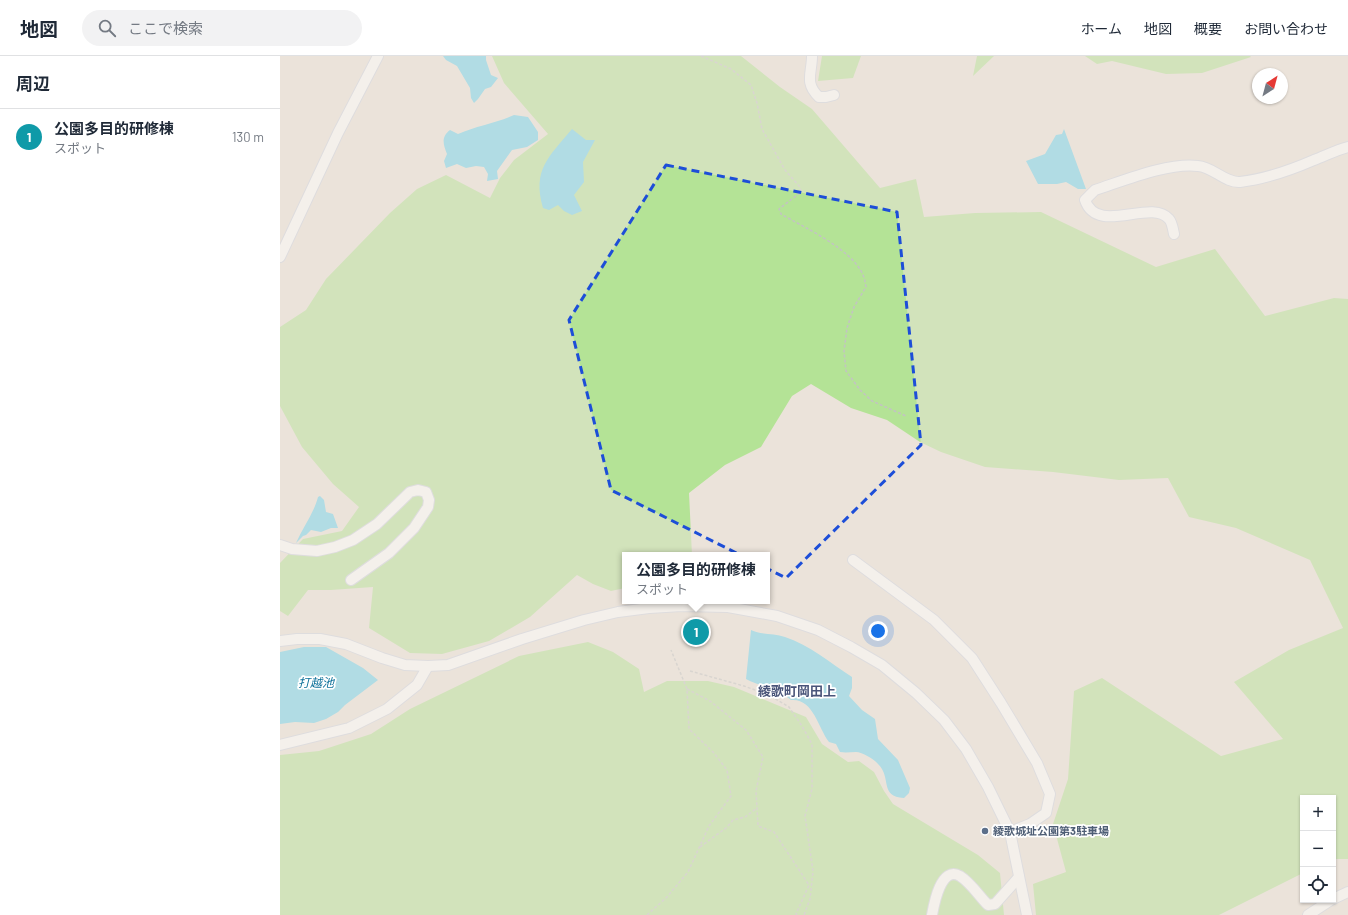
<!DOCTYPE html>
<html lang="ja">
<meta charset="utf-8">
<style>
:root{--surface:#fff;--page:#f2f2f3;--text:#1f2937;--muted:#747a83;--line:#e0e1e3;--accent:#0b8043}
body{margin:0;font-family:Barlow,"Noto Sans JP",sans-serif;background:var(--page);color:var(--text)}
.controls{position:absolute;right:12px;bottom:12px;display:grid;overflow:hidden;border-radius:0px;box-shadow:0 1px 3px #0004}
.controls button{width:36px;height:36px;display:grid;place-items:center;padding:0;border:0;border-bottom:1px solid var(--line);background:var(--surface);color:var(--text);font:20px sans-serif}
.compass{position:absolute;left:972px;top:12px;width:36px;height:36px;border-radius:50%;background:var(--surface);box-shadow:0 1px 3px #0004;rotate:36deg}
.you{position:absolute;left:598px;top:575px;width:14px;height:14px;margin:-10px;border:3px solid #fff;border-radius:50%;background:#1a73e8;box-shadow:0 0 0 6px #1a73e833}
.badge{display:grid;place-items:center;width:26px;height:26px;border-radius:50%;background:var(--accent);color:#fff;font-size:13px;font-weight:700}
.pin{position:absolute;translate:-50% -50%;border:2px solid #fff;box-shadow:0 1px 4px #0006}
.popup{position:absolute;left:342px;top:496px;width:148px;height:52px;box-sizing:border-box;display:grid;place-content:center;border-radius:0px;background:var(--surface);filter:drop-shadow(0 1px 3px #0005);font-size:13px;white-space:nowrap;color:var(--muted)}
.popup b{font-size:15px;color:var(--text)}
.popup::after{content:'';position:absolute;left:50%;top:100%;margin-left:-8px;border:8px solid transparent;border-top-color:var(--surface)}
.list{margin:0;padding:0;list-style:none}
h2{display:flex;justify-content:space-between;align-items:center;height:52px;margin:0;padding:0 16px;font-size:17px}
h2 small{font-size:13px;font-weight:400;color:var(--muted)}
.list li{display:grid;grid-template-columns:26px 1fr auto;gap:12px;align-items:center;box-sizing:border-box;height:56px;padding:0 16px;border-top:1px solid var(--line)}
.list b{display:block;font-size:15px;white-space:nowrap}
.list p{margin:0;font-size:13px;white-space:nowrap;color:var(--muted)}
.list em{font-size:13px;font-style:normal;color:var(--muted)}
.icon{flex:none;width:22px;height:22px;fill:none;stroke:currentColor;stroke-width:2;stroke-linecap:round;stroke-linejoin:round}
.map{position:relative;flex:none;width:1068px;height:859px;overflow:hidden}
header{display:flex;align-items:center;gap:24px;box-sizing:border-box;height:56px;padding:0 20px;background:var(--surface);border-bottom:1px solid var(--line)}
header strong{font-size:19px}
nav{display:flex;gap:22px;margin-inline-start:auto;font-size:14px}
.search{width:280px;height:36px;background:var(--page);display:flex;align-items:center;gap:10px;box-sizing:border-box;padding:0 14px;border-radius:22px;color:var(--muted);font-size:15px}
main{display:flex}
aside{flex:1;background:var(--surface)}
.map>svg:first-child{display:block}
</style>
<header>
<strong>地図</strong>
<div class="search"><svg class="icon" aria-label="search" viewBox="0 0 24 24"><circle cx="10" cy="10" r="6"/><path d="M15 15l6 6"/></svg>ここで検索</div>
<nav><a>ホーム</a><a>地図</a><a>概要</a><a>お問い合わせ</a></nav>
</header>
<main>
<aside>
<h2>周辺<small></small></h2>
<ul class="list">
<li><span class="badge" style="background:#0f9aa8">1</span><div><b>公園多目的研修棟</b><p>スポット</p></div><em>130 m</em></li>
</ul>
</aside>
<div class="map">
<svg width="1068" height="859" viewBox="0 0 1068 859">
<rect width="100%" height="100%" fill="#ebe3da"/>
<!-- green -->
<g fill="#b4e396">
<polygon points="212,0 461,0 500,31 532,53 600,132 636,123 644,161 695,157 761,156 876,211 935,193 985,260 1054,242 1068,243 1068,803 1053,803 1053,742 1023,742 1023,817 939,859 756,859 753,828 786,816 773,768 788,723 794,635 822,622 941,700 1003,683 954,626 1009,594 1063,572 1030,504 956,472 909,461 888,422 839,424 773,416 705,411 661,396 640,386 607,364 571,352 531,328 512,340 481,391 445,409 409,437 412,499 345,499 345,532 331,535 313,528 297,519 250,561 209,585 162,598 130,597 89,572 93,531 51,534 28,534 8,560 0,555 0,507 23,483 62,475 79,451 53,428 22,391 0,350 0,271 26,254 46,223 110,157 137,133 166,119 210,142 220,122 234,104 268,78 224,27"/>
<polygon points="542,0 581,0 573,22 538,25"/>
<polygon points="697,0 714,0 693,20"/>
<polygon points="805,0 970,0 971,1 922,17 886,18 832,5 817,8"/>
<polygon points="308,586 333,596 359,613 364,636 387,625 428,625 454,631 526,661 542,688 568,706 579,705 594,716 604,735 613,748 698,799 720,817 724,859 0,859 0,699 39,695 91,678 130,653 239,600"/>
</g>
<!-- water -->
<g fill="#6bd2ef">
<polygon points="163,0 206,0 206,4 211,19 218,22 211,31 205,33 198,43 194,47 191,42 190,32 177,10 166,4"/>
<path d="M234,59L248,61L258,76V84L247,91L232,94L217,115L218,123L207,125L208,118L204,111L196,110L186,112L177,108L166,112L164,105L167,98C163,88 161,81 170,74L178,78C196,70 216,67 234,59Z"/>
<path d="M292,73L306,84H315L303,106L304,126L294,139L302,155L292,159L284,155L278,149L269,154L263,152C252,113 269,101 292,73Z"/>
<polygon points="784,73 806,133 798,133 786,126 777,128 758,128 746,105 765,98 776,79 782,78"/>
<path d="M40,440L44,444L46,456L53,458L58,472H51L41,476L31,474L26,479L23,480L16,487C23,471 34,457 38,441Z"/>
<path d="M471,574C481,579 494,577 505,581C530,589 550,607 572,621V632L569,640L582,654L595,663L598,683L618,704L630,732L629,737L624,742C599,741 612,721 598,708C594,703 582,696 576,696C571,696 566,697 560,696L556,688L549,686C538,671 533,642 511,644C498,633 481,631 466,623Z"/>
<polygon points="24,591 46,591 83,612 98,624 65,649 58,656 46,663 34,667 15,666 0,668 0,596"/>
</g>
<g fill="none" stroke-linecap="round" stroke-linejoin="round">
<defs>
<g id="minor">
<path d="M532,0C532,17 524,27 539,41H546L554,39"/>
<path d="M894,178C893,173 892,166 889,163C871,142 817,180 805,144L815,134C843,125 889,106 918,110C933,111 945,127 960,126C985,123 1011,114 1034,104C1045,100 1056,94 1068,91"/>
<polyline points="0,201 58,77 98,0"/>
<polyline points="0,489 12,493 37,495 55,491 73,484 97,468 130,436 138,434 146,436 149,444 148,451 134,472 109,497 71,524"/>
<polyline points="573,504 654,564 692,602 721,647 757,707 770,738 766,757 750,768 730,776"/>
<polyline points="0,585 17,583 40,583 66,588 102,602 125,609 148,610 168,609 242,583 304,564 338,556 369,552 402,550 448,551 497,560 538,574 571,591 602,609 636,637 664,664 686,693 708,731 730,776 747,859"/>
<polyline points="0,689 69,672 107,653 137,629 148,610"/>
<polyline points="1053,843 1068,836"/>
<path d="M652,859C654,848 661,809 680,820C691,827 699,840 708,849L715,848L739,821"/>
<polyline points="1028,859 1051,844"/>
</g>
</defs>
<!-- minor casing -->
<use href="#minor" stroke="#cfd4e2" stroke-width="12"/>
<!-- path -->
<g stroke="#c3c3c3" stroke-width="1.5" stroke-dasharray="3 2" stroke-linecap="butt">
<path d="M421,0L451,13L471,29L477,47L482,73L505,114L520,131L521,136L499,153L501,158C525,172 572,193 583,219C585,223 585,227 586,231L574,251L567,272L564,295L566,315L580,334L592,345L626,360"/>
<polyline points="410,615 464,630 489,639 509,651 522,670 532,688 532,733 525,760 533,815 530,843 524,859"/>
<polyline points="407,633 430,645 466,674 483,701 476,735 478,770 494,776 529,829 516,858 517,859"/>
<polyline points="420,791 446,772 453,764 465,761 477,752"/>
<polyline points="367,859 387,841 408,816 429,770 451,740 447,714 434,697 409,673 407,633 391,594"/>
</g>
<!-- minor -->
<use href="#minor" stroke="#fff" stroke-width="10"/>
</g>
<!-- marked area -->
<path d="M0 0H1068V859H0ZM386,109L617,156L641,389L506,522L331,434L289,264Z" fill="#ebe3da" fill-opacity=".55" fill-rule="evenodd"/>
<path fill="none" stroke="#1d4ed8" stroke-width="3" stroke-dasharray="8 5" stroke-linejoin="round" d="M386,109L617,156L641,389L506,522L331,434L289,264Z"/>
<!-- markers -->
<circle fill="#5c6f8a" stroke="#fff" stroke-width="1.5" cx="705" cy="775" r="4"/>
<g text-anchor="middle" stroke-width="3.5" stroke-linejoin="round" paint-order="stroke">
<!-- service labels -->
<g font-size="11" font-weight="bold" fill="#4e5e75" stroke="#fff" text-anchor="start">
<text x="713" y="779">綾歌城址公園第3駐車場</text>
</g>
<!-- water labels -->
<g font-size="12" font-style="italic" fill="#0c7099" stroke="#fff">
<text x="36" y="631">打越池</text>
</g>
<!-- quarter labels -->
<g font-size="13" font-weight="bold" fill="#495479" stroke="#fff">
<text x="517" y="640">綾歌町岡田上</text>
</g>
</g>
</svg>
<div class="controls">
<button>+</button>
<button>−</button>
<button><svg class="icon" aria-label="locate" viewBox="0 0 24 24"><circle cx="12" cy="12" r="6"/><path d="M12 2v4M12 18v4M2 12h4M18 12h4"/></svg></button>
</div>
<svg class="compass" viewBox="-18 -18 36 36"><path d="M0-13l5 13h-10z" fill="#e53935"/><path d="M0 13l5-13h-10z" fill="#747a83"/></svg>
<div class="you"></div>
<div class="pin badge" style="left:416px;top:576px;background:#0f9aa8">1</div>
<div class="popup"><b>公園多目的研修棟</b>スポット</div>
</div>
</main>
